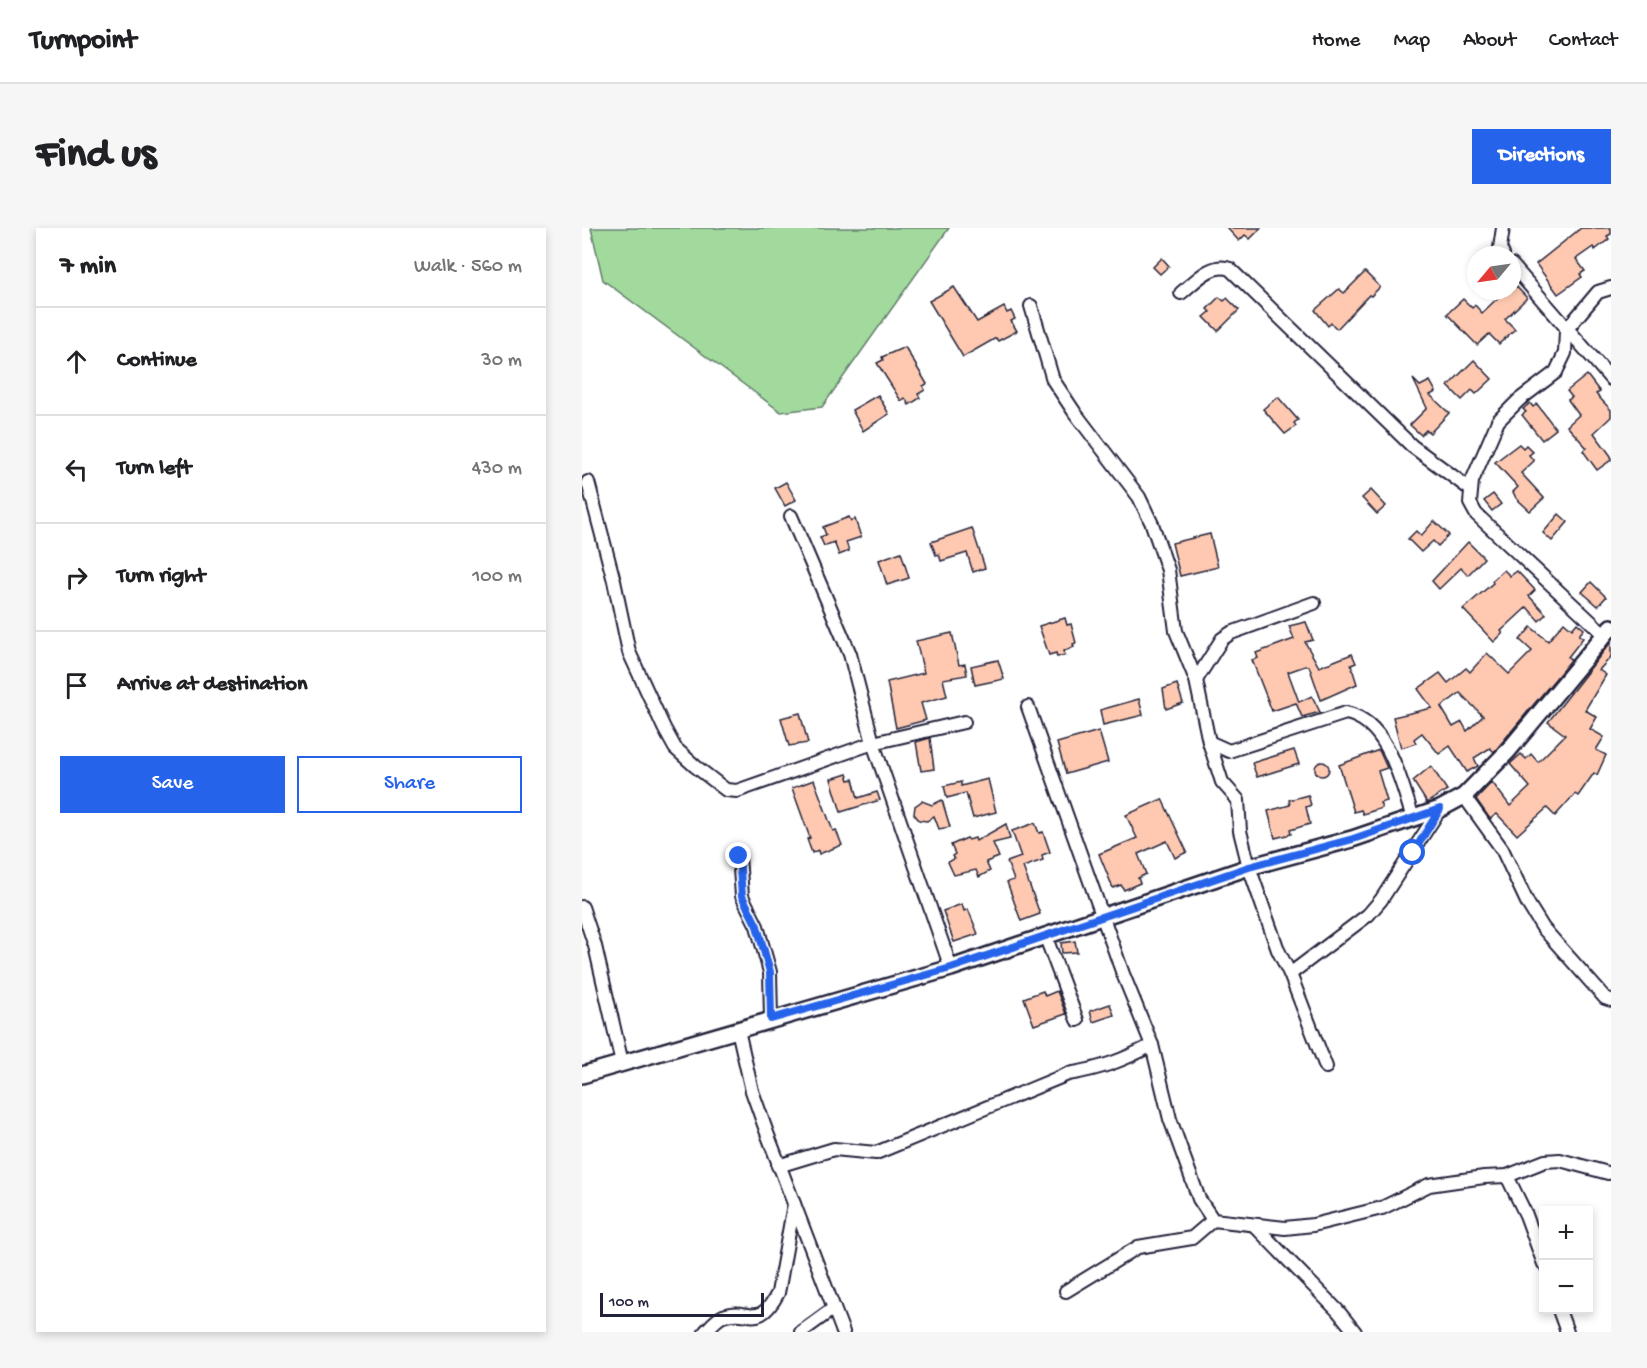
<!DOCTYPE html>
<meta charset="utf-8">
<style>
:root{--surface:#fff;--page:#f6f6f6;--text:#202124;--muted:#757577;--line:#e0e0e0;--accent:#2563eb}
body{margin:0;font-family:"Gochi Hand",sans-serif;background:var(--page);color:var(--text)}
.controls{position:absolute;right:18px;bottom:18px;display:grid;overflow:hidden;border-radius:0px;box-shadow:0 3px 9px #0003}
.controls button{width:54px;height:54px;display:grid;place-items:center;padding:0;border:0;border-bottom:2px solid var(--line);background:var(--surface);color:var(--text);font:30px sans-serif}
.compass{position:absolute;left:885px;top:18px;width:54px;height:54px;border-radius:50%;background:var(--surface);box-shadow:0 3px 9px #0003;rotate:241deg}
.scale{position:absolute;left:18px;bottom:15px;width:164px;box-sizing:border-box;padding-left:6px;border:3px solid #22223b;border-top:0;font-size:16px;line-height:21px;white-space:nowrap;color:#22223b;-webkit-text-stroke:4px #fff;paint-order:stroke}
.stop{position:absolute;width:18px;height:18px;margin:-14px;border:4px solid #2563eb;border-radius:50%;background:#fff}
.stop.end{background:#2563eb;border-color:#fff;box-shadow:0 2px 6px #0008}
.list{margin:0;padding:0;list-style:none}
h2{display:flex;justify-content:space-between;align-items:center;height:78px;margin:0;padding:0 24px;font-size:26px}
h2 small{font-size:20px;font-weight:400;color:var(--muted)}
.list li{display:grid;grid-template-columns:39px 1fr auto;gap:18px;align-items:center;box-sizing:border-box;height:108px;padding:0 24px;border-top:2px solid var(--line)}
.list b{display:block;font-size:22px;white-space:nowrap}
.list em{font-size:20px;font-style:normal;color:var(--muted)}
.actions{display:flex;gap:12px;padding:18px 24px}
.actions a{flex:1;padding:14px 0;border:2px solid var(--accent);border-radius:0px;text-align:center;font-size:21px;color:var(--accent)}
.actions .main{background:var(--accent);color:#fff}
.icon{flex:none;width:33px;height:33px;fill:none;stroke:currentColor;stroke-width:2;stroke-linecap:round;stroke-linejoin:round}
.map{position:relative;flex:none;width:1029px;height:1104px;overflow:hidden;border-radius:0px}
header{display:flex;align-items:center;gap:36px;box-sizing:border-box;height:84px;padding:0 30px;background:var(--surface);border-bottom:2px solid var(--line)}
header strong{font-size:28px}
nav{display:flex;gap:33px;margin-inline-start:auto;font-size:21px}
.intro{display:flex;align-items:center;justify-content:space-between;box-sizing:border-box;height:144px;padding:0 36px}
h1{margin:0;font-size:42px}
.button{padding:15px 27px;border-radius:0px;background:var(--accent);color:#fff;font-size:21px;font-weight:700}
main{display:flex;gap:36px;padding:0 36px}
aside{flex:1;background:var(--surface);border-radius:0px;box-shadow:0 3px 9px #0003}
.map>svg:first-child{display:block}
</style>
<header>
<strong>Turnpoint</strong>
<nav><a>Home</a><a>Map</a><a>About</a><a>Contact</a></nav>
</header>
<div class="intro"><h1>Find us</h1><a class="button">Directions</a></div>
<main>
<aside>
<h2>7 min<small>Walk · 560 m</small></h2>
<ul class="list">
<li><svg class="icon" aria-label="ahead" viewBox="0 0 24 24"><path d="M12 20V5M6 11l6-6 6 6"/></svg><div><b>Continue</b></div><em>30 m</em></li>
<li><svg class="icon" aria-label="left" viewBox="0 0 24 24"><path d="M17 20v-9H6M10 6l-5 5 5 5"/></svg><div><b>Turn left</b></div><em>430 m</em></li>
<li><svg class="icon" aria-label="right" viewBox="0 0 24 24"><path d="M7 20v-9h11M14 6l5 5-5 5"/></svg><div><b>Turn right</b></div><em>100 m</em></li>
<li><svg class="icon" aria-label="arrive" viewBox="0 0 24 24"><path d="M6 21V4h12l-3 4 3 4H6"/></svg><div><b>Arrive at destination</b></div></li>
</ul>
<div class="actions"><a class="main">Save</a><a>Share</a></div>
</aside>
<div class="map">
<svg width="1029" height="1104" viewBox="0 0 1029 1104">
<rect width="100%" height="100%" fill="#fff"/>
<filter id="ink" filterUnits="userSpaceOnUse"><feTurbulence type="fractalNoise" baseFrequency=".0167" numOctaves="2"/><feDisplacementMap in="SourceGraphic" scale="12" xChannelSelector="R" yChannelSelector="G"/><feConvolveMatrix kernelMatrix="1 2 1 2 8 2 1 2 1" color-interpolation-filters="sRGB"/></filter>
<g filter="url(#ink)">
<!-- green -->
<polygon fill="#a2d99c" stroke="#627e6c" stroke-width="1.5" points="9,0 367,0 240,179 199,184 21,52"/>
<!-- building -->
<g fill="#fec9b0" stroke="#22223b" stroke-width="1.5" fill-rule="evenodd">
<polygon points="645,0 679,0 668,11 663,7 657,13"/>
<polygon points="999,0 1029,0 1029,6 1025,8 1027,11 1013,22 1011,19 994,31 1003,43 998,46 1000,49 976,66 954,36"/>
<polygon points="580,30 587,38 578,46 571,39"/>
<polygon points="783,44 798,59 789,68 787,67 755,101 749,95 746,98 733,82 757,61 762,65"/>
<polygon points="930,54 945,70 923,91 933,101 917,116 907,106 895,117 865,86 881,71 890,80 893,77 900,85 923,63 930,63"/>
<polygon points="372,59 395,94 422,79 425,85 429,83 433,91 429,93 435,103 416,113 414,110 381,129 347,73"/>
<polygon points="637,69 642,73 645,70 657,82 636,103 622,89 628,84 625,81"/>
<polygon points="323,119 345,156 341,158 343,162 336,166 338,170 327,177 323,170 319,173 295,135 301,132 300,129"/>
<polygon points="892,132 910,151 894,166 890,162 880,172 866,158"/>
<polygon points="1005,147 1018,164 1014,166 1029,182 1029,189 1012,205 1029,228 1029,232 1015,242 1001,223 1005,220 985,198 997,187 986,172 990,169 985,163"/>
<polygon points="831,151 838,158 848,153 854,164 848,167 867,185 848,205 844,202 839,207 828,197 845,180"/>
<polygon points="296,167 307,186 281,203 270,182"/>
<polygon points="696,169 716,192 712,195 714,198 703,206 681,181"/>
<polygon points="948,175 951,179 955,176 974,201 960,212 940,187 944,184 941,181"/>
<polygon points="937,216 941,220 944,217 951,224 947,227 952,233 939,245 962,270 948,283 934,270 931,264 936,259 913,234"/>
<polygon points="204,254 214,272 203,278 193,260"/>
<polygon points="789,262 804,278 795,286 780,270"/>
<polygon points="911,266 919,276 910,283 902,273"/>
<polygon points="977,286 986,294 970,313 961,305"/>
<polygon points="267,289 269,293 273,291 279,309 264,314 267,323 257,327 252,314 242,318 238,309 244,307 241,299"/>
<polygon points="852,293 867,307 856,318 851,313 839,324 826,311 834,303 839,308"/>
<polygon points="390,300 403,340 391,344 385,325 359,333 357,326 354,327 349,314"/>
<polygon points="628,306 636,339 598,348 590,315"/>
<polygon points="886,314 902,330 886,347 879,340 857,361 850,353"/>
<polygon points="319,324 327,350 305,357 297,332"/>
<polygon points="922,342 928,348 935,343 953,362 947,368 964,386 957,393 945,379 919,403 921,405 912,414 881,381 911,355 910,353"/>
<polygon points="1009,354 1024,369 1016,378 1000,364"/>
<polygon points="483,390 485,397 489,396 494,415 491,416 492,419 482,423 483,427 475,429 474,425 467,427 457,398"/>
<polygon points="724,394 731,412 723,414 737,439 770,426 774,435 769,437 775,456 739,472 727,438 723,438 706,444 717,474 730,468 738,484 720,489 714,475 690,483 670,432 676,430 674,425 712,411 707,398"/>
<path d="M982,394L990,401L995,395L1002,401L997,407L1001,410L986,429L989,432L912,524L908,520L892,530L896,538L885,544L868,518L857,526L840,505L832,511L834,515L819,520L811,489L850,480L836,461L858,445L866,455L884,440L888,444L905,425L927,446L950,423L938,412L949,399L966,413ZM878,465L901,488L885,503L880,494L871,499L859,479Z"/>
<polygon points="370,405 377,437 383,436 385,447 361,451 365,468 339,475 344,492 314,500 305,454 342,445 334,413"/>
<polygon points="1029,414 1029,429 1017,442 1024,447 1003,482 1015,489 1008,501 1022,509 1014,522 1024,527 1015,547 1012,545 996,568 993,566 973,588 965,580 935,607 915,586 908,591 894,571 910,554 928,578 948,559 928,536 939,526 944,531 949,526 956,534 983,507 966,494"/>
<polygon points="416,432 422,451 393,457 389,438"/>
<polygon points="595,456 601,475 584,481 581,461"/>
<polygon points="557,471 561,487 521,497 518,482"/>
<polygon points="218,485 226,515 207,518 199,490"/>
<polygon points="517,503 526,534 484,546 475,515"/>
<polygon points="348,510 352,541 339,543 334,514"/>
<polygon points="712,522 717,536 675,549 670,535"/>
<polygon points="797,522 805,540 796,543 805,573 798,575 800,580 781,586 779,582 772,584 757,537"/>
<circle cx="740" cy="541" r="7"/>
<polygon points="849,538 865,562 845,575 831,553"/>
<polygon points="265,546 267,552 271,551 276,570 295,564 298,572 259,584 249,551"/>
<polygon points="406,551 414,584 391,590 384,565 365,570 362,558 379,554 379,558"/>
<polygon points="232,552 251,603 254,602 260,617 237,626 236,622 230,625 225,611 228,610 210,560"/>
<polygon points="726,567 729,577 724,579 728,596 708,602 709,606 693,610 686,583 708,577 707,572"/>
<polygon points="580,571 605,624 593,630 585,613 556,626 564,646 556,650 558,655 542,662 539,657 531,660 517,626 555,610 544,587"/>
<polygon points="360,572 368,599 357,601 352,588 345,593 337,592 332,586 333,578 340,573 350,577"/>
<polygon points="453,595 457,605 461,604 468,624 460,627 461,632 441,639 458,686 439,693 425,654 432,652 425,634 439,629 430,603"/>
<polygon points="424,596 428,611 411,615 417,629 404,634 408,643 397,649 394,642 372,647 366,634 372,631 370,628 373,626 369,617 385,610 387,612 393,610 394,613"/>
<polygon points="380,676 382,683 386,681 396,706 372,714 361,683"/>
<polygon points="493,713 495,724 480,725 479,715"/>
<polygon points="461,763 463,768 475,763 484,786 452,797 442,770"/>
<polygon points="528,776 532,787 511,794 508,783"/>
</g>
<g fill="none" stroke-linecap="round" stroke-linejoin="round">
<defs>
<g id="minor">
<polyline points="921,27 918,20 921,0"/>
<polyline points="930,37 1029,151"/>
<path d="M599,65C613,54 629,34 648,41L830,218L888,261"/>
<polyline points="449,78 471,152 493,185 557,269 570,296 586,342 594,403 614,452 627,514 640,554 656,572 658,603 667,639 696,722 708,746 744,839"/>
<polyline points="6,254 32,353 47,424 82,500 93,520 113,538 144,562 155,563 291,515 382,494"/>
<polyline points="209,288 268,426 291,515 369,740"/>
<polyline points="1022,406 894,286 888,275 890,253 916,193 937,172 974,144 983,125 984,102 1016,64 1029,60"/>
<polyline points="614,452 640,411 649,405 732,375"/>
<polyline points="446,479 541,746 570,817 588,891 617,971 631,992 703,1000 731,997 800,980 847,957 902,949 925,948 963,933 978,932 1026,945"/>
<path d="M627,514L647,523L764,485C807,494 819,555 831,590"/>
<polyline points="882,568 920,621 946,676 961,700 1023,770 1029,772"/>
<polyline points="157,628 160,668 175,698 188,744 189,791"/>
<polyline points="0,679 13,718 40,835"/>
<polyline points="463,707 495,792"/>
<polyline points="708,746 786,687 799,672 858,581"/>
<polyline points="156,802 170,863 185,905 261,1104"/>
<path d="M196,938L252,921L294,925L486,846C518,841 542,832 570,817"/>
<polyline points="925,948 944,987 962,1036"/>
<polyline points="672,997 756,1083 773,1104"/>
<polyline points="484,1063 556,1019 610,1010 631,992"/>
<polyline points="977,1082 985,1104"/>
<path d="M123,1104C128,1099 134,1091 141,1088C167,1078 175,1104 196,1065L212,976"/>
<polyline points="219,1104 252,1080"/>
</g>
<polyline id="tertiary" points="0,847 369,740 667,639 770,611 858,581 882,568 926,523 1029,399"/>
</defs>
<!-- minor casing -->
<use href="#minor" stroke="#22223b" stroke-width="16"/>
<!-- tertiary casing -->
<use href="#tertiary" stroke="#22223b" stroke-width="20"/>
<!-- minor -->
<use href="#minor" stroke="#fff" stroke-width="12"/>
<!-- tertiary -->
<use href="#tertiary" stroke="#fff" stroke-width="15"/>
</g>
</g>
<g fill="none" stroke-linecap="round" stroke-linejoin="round" filter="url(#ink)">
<!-- route -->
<polyline stroke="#2563eb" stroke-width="8" points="157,628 160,668 175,698 188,744 189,791 369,740 667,639 771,611 858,581 831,625"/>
</g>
</svg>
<div class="controls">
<button>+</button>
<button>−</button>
</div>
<svg class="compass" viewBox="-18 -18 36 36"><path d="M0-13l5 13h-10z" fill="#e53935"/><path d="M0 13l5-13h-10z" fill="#757577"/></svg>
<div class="scale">100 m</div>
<div class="stop" style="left:831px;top:625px"></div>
<div class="stop end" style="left:157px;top:628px"></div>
</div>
</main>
